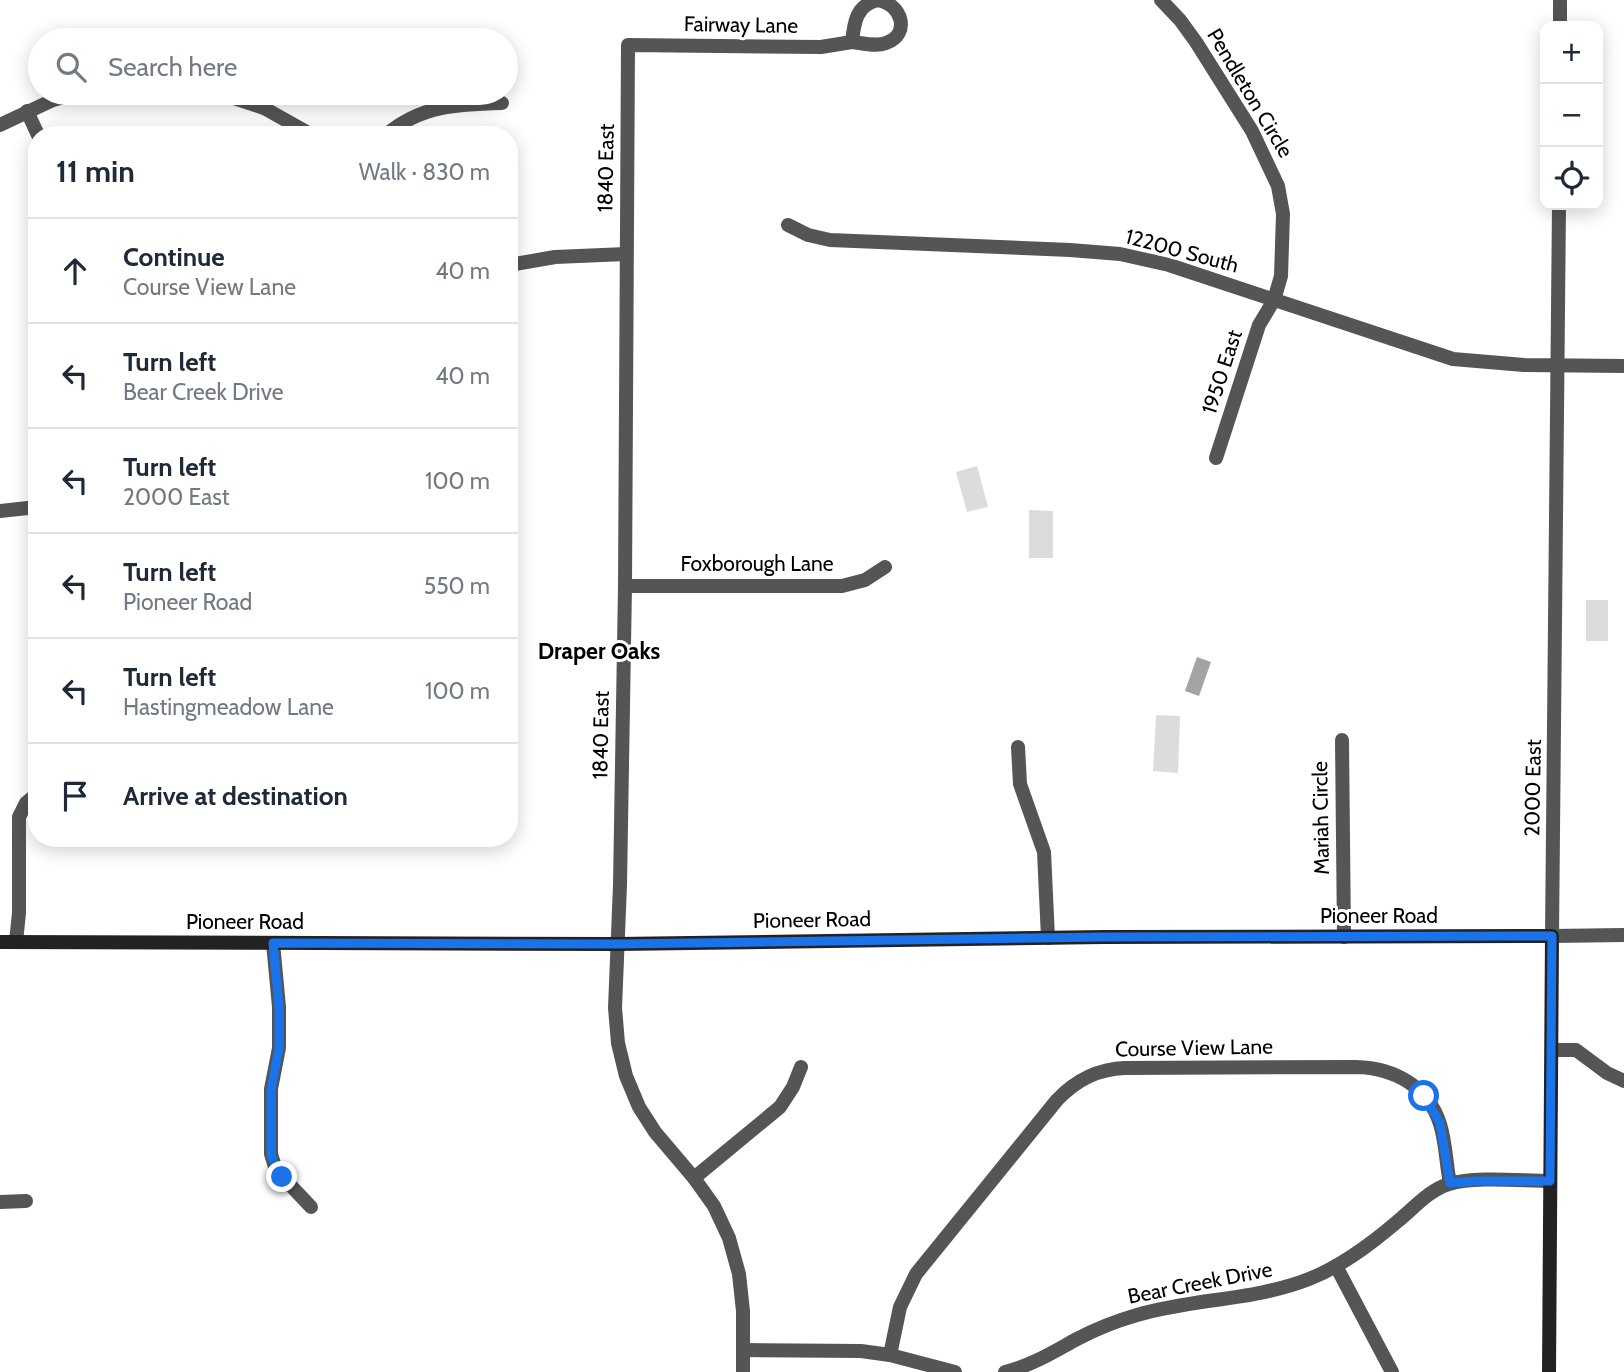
<!DOCTYPE html>
<meta charset="utf-8">
<style>
:root{--surface:#fff;--page:#f6f6f7;--text:#1f2937;--muted:#747a83;--line:#e0e1e3}
body{margin:0;font-family:Cabin,sans-serif;background:var(--page);color:var(--text)}
.controls{position:absolute;right:21px;top:21px;display:grid;overflow:hidden;border-radius:14px;box-shadow:0 4px 18px #0003}
.controls button{width:63px;height:63px;display:grid;place-items:center;padding:0;border:0;border-bottom:2px solid var(--line);background:var(--surface);color:var(--text);font:35px sans-serif}
.stop{position:absolute;width:21px;height:21px;margin:-16px;border:5px solid #1a73e8;border-radius:50%;background:#fff}
.stop.end{background:#1a73e8;border-color:#fff;box-shadow:0 2px 7px #0008}
.list{margin:0;padding:0;list-style:none}
h2{display:flex;justify-content:space-between;align-items:center;height:91px;margin:0;padding:0 28px;font-size:30px}
h2 small{font-size:23px;font-weight:400;color:var(--muted)}
.list li{display:grid;grid-template-columns:46px 1fr auto;gap:21px;align-items:center;box-sizing:border-box;height:105px;padding:0 28px;border-top:2px solid var(--line)}
.list b{display:block;font-size:26px;white-space:nowrap}
.list p{margin:0;font-size:23px;white-space:nowrap;color:var(--muted)}
.list em{font-size:23px;font-style:normal;color:var(--muted)}
.icon{flex:none;width:38px;height:38px;fill:none;stroke:currentColor;stroke-width:2;stroke-linecap:round;stroke-linejoin:round}
.map{position:relative;flex:none;width:1624px;height:1372px;overflow:hidden}
.search{position:absolute;background:var(--surface);box-shadow:0 4px 18px #0003;left:28px;top:28px;width:490px;height:77px;display:flex;align-items:center;gap:18px;box-sizing:border-box;padding:0 24px;border-radius:38px;color:var(--muted);font-size:26px}
.panel{position:absolute;background:var(--surface);box-shadow:0 4px 18px #0003;left:28px;top:126px;width:490px;height:721px;border-radius:28px}
.map>svg:first-child{display:block}
</style>
<div class="map">
<svg width="1624" height="1372" viewBox="0 0 1624 1372">
<rect width="100%" height="100%" fill="#fff"/>
<!-- green -->
<g fill="#dcdcdc">
<polygon points="977,466 988,507 967,512 956,472"/>
<polygon points="1029,510 1053,511 1053,558 1029,558"/>
<polygon points="1608,600 1608,641 1586,641 1586,600"/>
<polygon points="1156,715 1180,716 1178,773 1153,771"/>
</g>
<!-- water -->
<polygon fill="#a3a3a3" points="1197,657 1211,662 1199,696 1185,691"/>
<g fill="none" stroke-linecap="round" stroke-linejoin="round">
<!-- street -->
<g stroke="#555" stroke-width="14">
<path d="M878,0C902,4 911,34 886,43C876,47 863,43 852,42C854,23 856,5 878,0Z"/>
<polyline points="1161,0 1180,20 1196,42 1252,131 1278,186 1283,214 1281,276 1274,300 1259,325 1216,458"/>
<polyline points="1560,26 1560,0"/>
<polyline points="219,93 264,108 312,135"/>
<polyline points="27,111 38,135"/>
<polyline points="0,125 53,100 78,93"/>
<path d="M386,135C421,105 459,104 502,103"/>
<polyline points="1559,205 1552,936 1624,935"/>
<polyline points="788,225 808,235 830,240 1070,250 1120,254 1169,265 1453,359 1524,365 1624,366"/>
<polyline points="509,265 555,257 626,254"/>
<polyline points="0,511 37,507"/>
<polyline points="625,586 842,586 865,580 885,567"/>
<polyline points="1342,740 1344,937"/>
<polyline points="1018,747 1020,784 1044,852 1048,938"/>
<polyline points="16,942 19,913 19,817 26,803 37,794"/>
<polyline points="273,943 279,1007 279,1048 271,1089 271,1154 276,1170 311,1207"/>
<polyline points="1552,1050 1576,1050 1607,1073 1624,1081"/>
<polyline points="694,1178 780,1107 793,1087 801,1067"/>
<polyline points="0,1202 26,1201"/>
<polyline points="1336,1266 1392,1372"/>
<polyline points="743,1350 861,1351 890,1355 955,1372"/>
<path d="M890,1355L900,1307L916,1274L1057,1100C1076,1080 1097,1069 1125,1068L1356,1067C1394,1068 1428,1086 1440,1124C1446,1143 1446,1164 1450,1183"/>
<polyline points="743,1372 743,1311 739,1274 729,1238 714,1206 694,1178 655,1132 639,1107 626,1076 618,1043 615,1008 620,885 625,586 628,45 821,47 852,42"/>
<path d="M1005,1372C1033,1365 1053,1352 1077,1339C1096,1329 1116,1321 1137,1315C1194,1298 1253,1301 1309,1279C1342,1266 1371,1244 1398,1221C1414,1208 1429,1190 1449,1184C1475,1176 1522,1181 1550,1181"/>
</g>
<!-- secondary -->
<polyline stroke="#222" stroke-width="14" points="0,942 617,944 1104,937 1552,936 1549,1372"/>
</g>
<g fill="none" stroke-linecap="round" stroke-linejoin="round">
<!-- route -->
<polyline stroke="#1a73e8" stroke-width="9" points="282,1177 276,1170 271,1154 271,1090 279,1048 279,1007 273,943 617,944 1104,937 1552,936 1550,1181 1476,1181 1450,1183 1440,1123 1424,1096"/>
</g>
<g text-anchor="middle" stroke-width="6" stroke-linejoin="round" paint-order="stroke">
<!-- street labels -->
<g font-size="21" fill="#000" stroke="#fff">
<text transform="translate(741 25) rotate(1)" y="7">Fairway Lane</text>
<text transform="translate(1250 93) rotate(59)" y="7">Pendleton Circle</text>
<text transform="translate(606 168) rotate(-89)" y="7">1840 East</text>
<text transform="translate(1182 251) rotate(15)" y="7">12200 South</text>
<text transform="translate(1222 372) rotate(-72)" y="7">1950 East</text>
<text x="757" y="571">Foxborough Lane</text>
<text transform="translate(601 735) rotate(-89)" y="7">1840 East</text>
<text transform="translate(1533 788) rotate(-89)" y="7">2000 East</text>
<text transform="translate(1321 818) rotate(-91)" y="7">Mariah Circle</text>
<text x="1379" y="923">Pioneer Road</text>
<text transform="translate(812 920) rotate(-1)" y="7">Pioneer Road</text>
<text x="245" y="929">Pioneer Road</text>
<text transform="translate(1194 1048) rotate(-1)" y="7">Course View Lane</text>
<text transform="translate(1200 1283) rotate(-11)" y="7">Bear Creek Drive</text>
</g>
<!-- neighbourhood labels -->
<g font-size="23" font-weight="bold" fill="#000" stroke="#fff">
<text x="599" y="659">Draper Oaks</text>
</g>
</g>
</svg>
<div class="controls">
<button>+</button>
<button>−</button>
<button><svg class="icon" aria-label="locate" viewBox="0 0 24 24"><circle cx="12" cy="12" r="6"/><path d="M12 2v4M12 18v4M2 12h4M18 12h4"/></svg></button>
</div>
<div class="stop" style="left:1424px;top:1096px"></div>
<div class="stop end" style="left:282px;top:1177px"></div>
<div class="search"><svg class="icon" aria-label="search" viewBox="0 0 24 24"><circle cx="10" cy="10" r="6"/><path d="M15 15l6 6"/></svg>Search here</div>
<section class="panel">
<h2>11 min<small>Walk · 830 m</small></h2>
<ul class="list">
<li><svg class="icon" aria-label="ahead" viewBox="0 0 24 24"><path d="M12 20V5M6 11l6-6 6 6"/></svg><div><b>Continue</b><p>Course View Lane</p></div><em>40 m</em></li>
<li><svg class="icon" aria-label="left" viewBox="0 0 24 24"><path d="M17 20v-9H6M10 6l-5 5 5 5"/></svg><div><b>Turn left</b><p>Bear Creek Drive</p></div><em>40 m</em></li>
<li><svg class="icon" aria-label="left" viewBox="0 0 24 24"><path d="M17 20v-9H6M10 6l-5 5 5 5"/></svg><div><b>Turn left</b><p>2000 East</p></div><em>100 m</em></li>
<li><svg class="icon" aria-label="left" viewBox="0 0 24 24"><path d="M17 20v-9H6M10 6l-5 5 5 5"/></svg><div><b>Turn left</b><p>Pioneer Road</p></div><em>550 m</em></li>
<li><svg class="icon" aria-label="left" viewBox="0 0 24 24"><path d="M17 20v-9H6M10 6l-5 5 5 5"/></svg><div><b>Turn left</b><p>Hastingmeadow Lane</p></div><em>100 m</em></li>
<li><svg class="icon" aria-label="arrive" viewBox="0 0 24 24"><path d="M6 21V4h12l-3 4 3 4H6"/></svg><div><b>Arrive at destination</b></div></li>
</ul>
</section>
</div>
